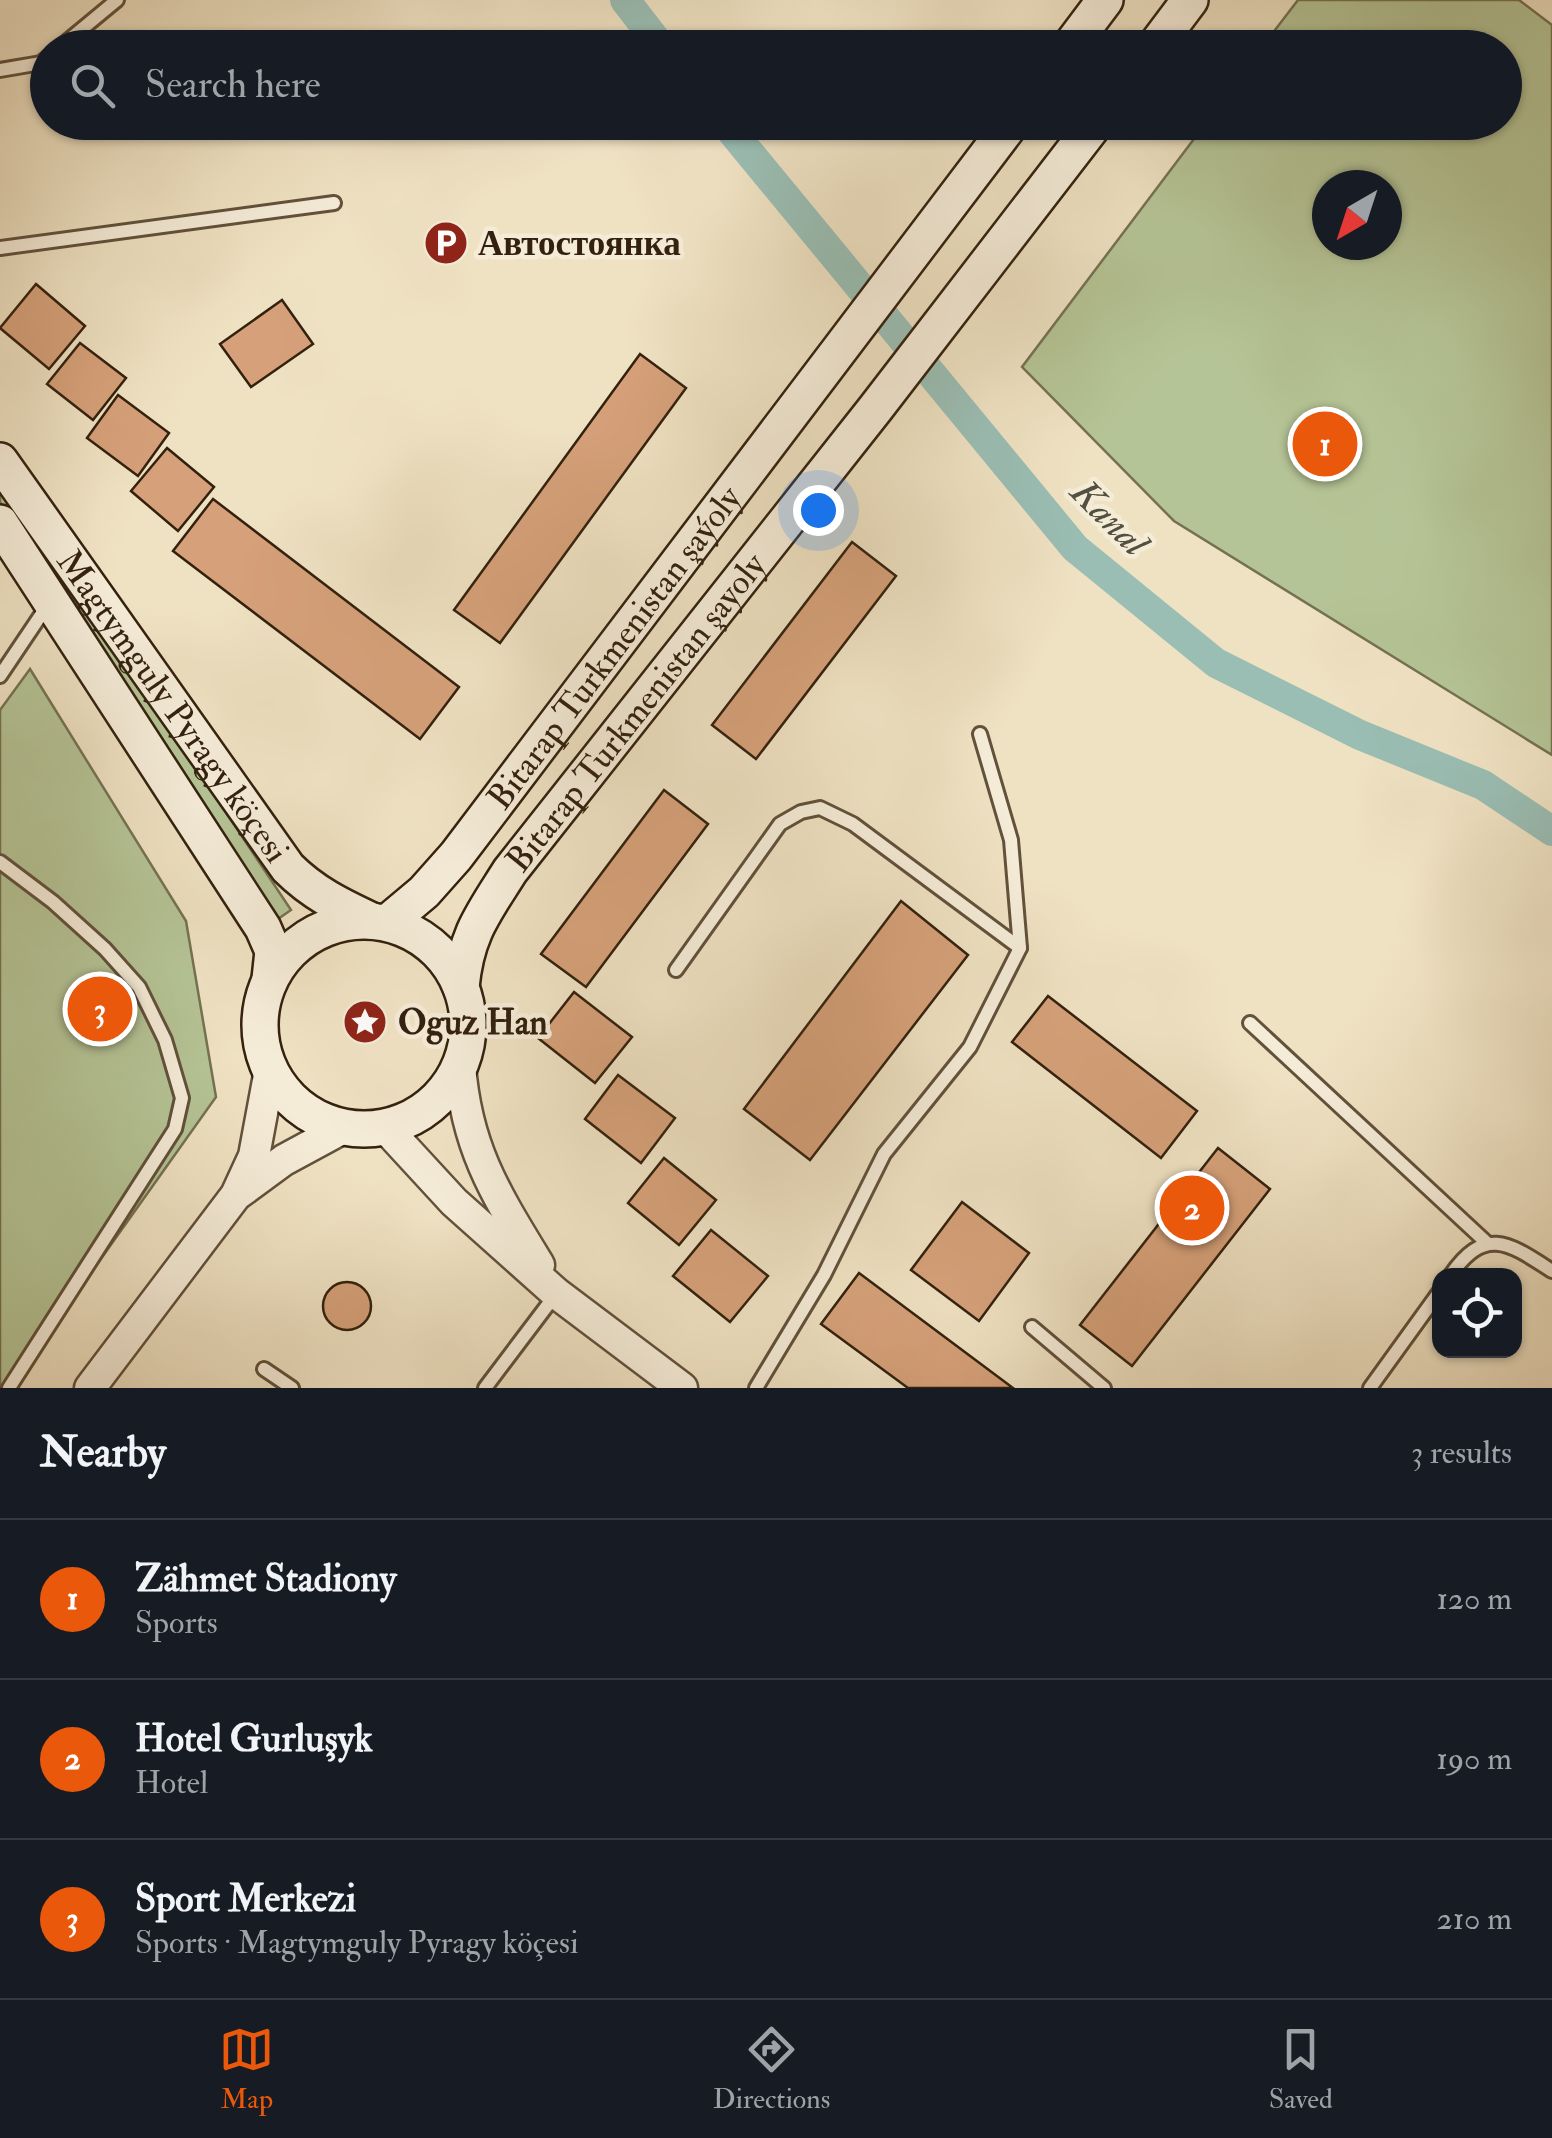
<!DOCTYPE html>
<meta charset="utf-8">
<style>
:root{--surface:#171b24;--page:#242831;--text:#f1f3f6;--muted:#9ea1a6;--line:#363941;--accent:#ea580c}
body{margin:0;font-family:"IM FELL Double Pica",serif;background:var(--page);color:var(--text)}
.controls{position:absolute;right:30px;bottom:30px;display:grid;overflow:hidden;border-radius:20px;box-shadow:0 2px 8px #0004}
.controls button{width:90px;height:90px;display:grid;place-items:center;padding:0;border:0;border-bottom:2px solid var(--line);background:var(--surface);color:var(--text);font:50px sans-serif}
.compass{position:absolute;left:1312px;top:170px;width:90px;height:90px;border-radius:50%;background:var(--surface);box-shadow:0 2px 8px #0004;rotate:219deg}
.you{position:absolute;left:818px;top:510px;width:35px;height:35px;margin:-25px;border:8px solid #fff;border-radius:50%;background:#1a73e8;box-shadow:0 0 0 15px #1a73e833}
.badge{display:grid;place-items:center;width:65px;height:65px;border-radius:50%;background:var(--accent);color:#fff;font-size:32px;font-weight:700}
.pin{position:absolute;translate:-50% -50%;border:5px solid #fff;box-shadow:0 2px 10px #0006}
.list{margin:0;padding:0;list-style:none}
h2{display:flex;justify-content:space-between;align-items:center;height:130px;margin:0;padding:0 40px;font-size:42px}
h2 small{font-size:32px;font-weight:400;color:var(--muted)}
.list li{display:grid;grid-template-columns:65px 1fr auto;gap:30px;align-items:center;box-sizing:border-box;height:160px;padding:0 40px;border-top:2px solid var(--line)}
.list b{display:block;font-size:38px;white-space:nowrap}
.list p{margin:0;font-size:32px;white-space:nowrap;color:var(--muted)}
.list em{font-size:32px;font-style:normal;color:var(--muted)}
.icon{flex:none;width:55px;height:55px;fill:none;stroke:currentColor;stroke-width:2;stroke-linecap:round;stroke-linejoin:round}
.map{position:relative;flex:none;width:1552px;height:1388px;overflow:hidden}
.search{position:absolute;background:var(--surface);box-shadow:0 2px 8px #0004;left:30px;right:30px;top:30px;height:110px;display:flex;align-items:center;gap:25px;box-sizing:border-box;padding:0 35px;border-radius:55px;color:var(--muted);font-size:38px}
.sheet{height:610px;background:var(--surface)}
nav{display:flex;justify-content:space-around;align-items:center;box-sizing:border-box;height:140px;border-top:2px solid var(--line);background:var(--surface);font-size:28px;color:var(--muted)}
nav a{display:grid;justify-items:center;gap:5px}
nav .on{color:var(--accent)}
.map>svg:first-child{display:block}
</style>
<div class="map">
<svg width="1552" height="1388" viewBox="0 0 1552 1388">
<rect width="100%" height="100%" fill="#efe2c3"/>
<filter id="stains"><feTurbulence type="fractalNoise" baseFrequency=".002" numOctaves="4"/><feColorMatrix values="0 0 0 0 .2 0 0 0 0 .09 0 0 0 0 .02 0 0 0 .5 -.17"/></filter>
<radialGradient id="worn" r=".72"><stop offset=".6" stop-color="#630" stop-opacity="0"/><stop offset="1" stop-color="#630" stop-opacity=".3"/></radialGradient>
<!-- green -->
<g fill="#b5c496" stroke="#747252" stroke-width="2.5" fill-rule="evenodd">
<path d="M1298,0H1519L1552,25V755L1174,521L1022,367L1206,123L1504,122V48L1262,47ZM1327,185H1387V245H1327Z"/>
<polygon points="0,474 291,910 278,919 0,502"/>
<polygon points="30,669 186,921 216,1097 9,1388 0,1388 0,710"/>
</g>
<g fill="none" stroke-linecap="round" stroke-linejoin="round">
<!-- canal -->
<g stroke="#9abeb4" stroke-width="30">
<polyline points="625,0 662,48"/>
<polyline points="724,122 1075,548 1216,663 1360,735 1483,785 1552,831"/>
</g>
</g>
<!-- building -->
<g fill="#d6a17a" stroke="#33210e" stroke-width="2.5">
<polygon points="36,284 85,326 49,369 0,328"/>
<polygon points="282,300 313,344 251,387 220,344"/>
<polygon points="80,343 126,378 93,420 47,384"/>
<polygon points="640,354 686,388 500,643 454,610"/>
<polygon points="118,395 169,433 138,476 87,438"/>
<polygon points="167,448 214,487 178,531 131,491"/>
<polygon points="213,499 459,687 420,739 173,551"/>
<polygon points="852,542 896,576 756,759 712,725"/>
<polygon points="664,790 708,824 586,987 541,954"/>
<polygon points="901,901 968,955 810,1160 744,1109"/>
<polygon points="574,992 632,1037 595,1083 538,1038"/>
<polygon points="1048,996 1197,1111 1161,1158 1012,1042"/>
<polygon points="618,1075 675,1118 641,1163 585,1119"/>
<polygon points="1218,1148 1270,1189 1132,1366 1080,1325"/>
<polygon points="664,1158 716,1200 679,1245 628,1203"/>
<polygon points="962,1202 1029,1253 979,1321 911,1270"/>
<polygon points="711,1230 768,1276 730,1322 673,1276"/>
<polygon points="859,1273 1013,1388 908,1388 821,1324"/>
<circle cx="347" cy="1306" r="24"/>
</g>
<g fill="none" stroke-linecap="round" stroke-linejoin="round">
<defs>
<g id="service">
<polyline points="59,48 117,0"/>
<polyline points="0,70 41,63 48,57"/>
<polyline points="0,248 334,203"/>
<polyline points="0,676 49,603"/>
<polyline points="0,862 53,902 105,949 139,987 165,1040 182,1098 175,1129 9,1388"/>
<polyline points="676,970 780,824 801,812 820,808 853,824 1020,948"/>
<polyline points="1250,1023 1487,1243"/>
<path d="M1450,1276C1485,1225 1509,1243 1552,1271"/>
<polyline points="1032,1327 1104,1388"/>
<polyline points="264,1369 292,1388"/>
<polyline points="485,1388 556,1294"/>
<polyline points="756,1388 824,1275 884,1154 970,1047 1020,948 1011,840 980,734"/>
<polyline points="1370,1388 1440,1291"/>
</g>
<g id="tertiary">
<path d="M460,1065C466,1149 497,1196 539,1265"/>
<polyline points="384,1126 454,1202 556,1293 682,1388"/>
<polyline points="239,1193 284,1160 345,1127"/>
<polyline points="90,1388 236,1195 254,1156 270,1070"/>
</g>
<g id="secondary">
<polyline points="1069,48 1105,0"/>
<polyline points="1154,48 1190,0"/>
<path id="s1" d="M0,461L288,868C313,893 340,906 372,921"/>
<polyline points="0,523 263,928 273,951 270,979"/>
<circle cx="364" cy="1025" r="104"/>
<path id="s2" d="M387,923L424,892L456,856L1012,122"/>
<path id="s3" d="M461,987C466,934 483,914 510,871L875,409L1096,122"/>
</g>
</defs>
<!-- service casing -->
<use href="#service" stroke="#62513b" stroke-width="18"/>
<!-- tertiary casing -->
<use href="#tertiary" stroke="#62513b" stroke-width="35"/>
<!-- secondary casing -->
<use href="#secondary" stroke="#33210e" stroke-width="40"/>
<!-- service -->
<use href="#service" stroke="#f5ecd8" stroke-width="12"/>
<!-- tertiary -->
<use href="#tertiary" stroke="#f5ecd8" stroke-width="30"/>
<!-- secondary -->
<use href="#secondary" stroke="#f5ecd8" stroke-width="35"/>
</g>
<!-- icons -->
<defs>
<symbol id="parking-disc" viewBox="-11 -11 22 22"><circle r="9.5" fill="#8f2418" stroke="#f5ecd8"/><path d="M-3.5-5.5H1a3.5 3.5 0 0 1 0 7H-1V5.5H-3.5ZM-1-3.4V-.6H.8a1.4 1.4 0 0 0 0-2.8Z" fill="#fff"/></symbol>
<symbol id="sight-disc" viewBox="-11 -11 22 22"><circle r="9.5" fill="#8f2418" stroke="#f5ecd8"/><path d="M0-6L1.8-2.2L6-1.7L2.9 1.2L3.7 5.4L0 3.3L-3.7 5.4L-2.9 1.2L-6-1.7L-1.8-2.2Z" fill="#fff"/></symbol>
</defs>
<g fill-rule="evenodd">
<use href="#parking-disc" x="421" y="218" width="50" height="50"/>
<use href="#sight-disc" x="340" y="997" width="50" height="50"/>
</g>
<g text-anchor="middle" stroke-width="9" stroke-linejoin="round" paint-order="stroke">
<!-- poi labels -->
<g font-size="35" font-weight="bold" fill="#33210e" stroke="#f5ecd8" text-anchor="start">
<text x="478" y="255">Автостоянка</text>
<text x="398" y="1034">Oguz Han</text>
</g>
<!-- street labels -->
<g font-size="35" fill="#33210e" stroke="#f5ecd8">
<text dy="12" stroke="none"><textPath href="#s2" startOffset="358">Bitarap Turkmenistan şaýoly</textPath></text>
<text dy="12" stroke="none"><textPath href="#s1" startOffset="300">Magtymguly Pyragy köçesi</textPath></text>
<text dy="12" stroke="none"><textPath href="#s3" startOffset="330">Bitarap Turkmenistan şayoly</textPath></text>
</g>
<!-- water labels -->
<g font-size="38" font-style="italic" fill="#525040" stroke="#f5ecd8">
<text transform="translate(1110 517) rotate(45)" y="13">Kanal</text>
</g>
</g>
<rect width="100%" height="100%" filter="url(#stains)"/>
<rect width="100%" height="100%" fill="url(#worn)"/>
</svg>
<div class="controls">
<button><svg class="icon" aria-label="locate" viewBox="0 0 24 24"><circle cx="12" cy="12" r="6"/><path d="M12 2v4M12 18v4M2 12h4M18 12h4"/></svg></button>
</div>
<svg class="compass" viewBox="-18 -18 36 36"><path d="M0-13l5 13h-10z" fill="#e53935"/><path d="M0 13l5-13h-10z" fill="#9ea1a6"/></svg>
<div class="you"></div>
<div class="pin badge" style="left:1325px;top:444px">1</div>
<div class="pin badge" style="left:1192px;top:1208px">2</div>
<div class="pin badge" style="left:100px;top:1009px">3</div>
<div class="search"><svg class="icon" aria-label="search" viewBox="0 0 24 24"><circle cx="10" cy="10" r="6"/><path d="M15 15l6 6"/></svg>Search here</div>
</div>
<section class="sheet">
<h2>Nearby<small>3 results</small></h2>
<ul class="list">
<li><span class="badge">1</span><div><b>Zähmet Stadiony</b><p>Sports</p></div><em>120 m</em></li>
<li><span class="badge">2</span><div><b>Hotel Gurluşyk</b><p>Hotel</p></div><em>190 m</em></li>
<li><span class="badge">3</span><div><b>Sport Merkezi</b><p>Sports · Magtymguly Pyragy köçesi</p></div><em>210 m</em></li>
</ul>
</section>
<nav>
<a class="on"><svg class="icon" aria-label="map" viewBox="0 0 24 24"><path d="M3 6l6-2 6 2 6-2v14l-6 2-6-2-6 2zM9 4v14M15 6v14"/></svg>Map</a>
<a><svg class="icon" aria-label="directions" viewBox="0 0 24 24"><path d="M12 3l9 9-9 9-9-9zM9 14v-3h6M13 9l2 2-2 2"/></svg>Directions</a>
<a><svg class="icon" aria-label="saved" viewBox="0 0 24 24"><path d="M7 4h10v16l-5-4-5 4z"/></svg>Saved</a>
</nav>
